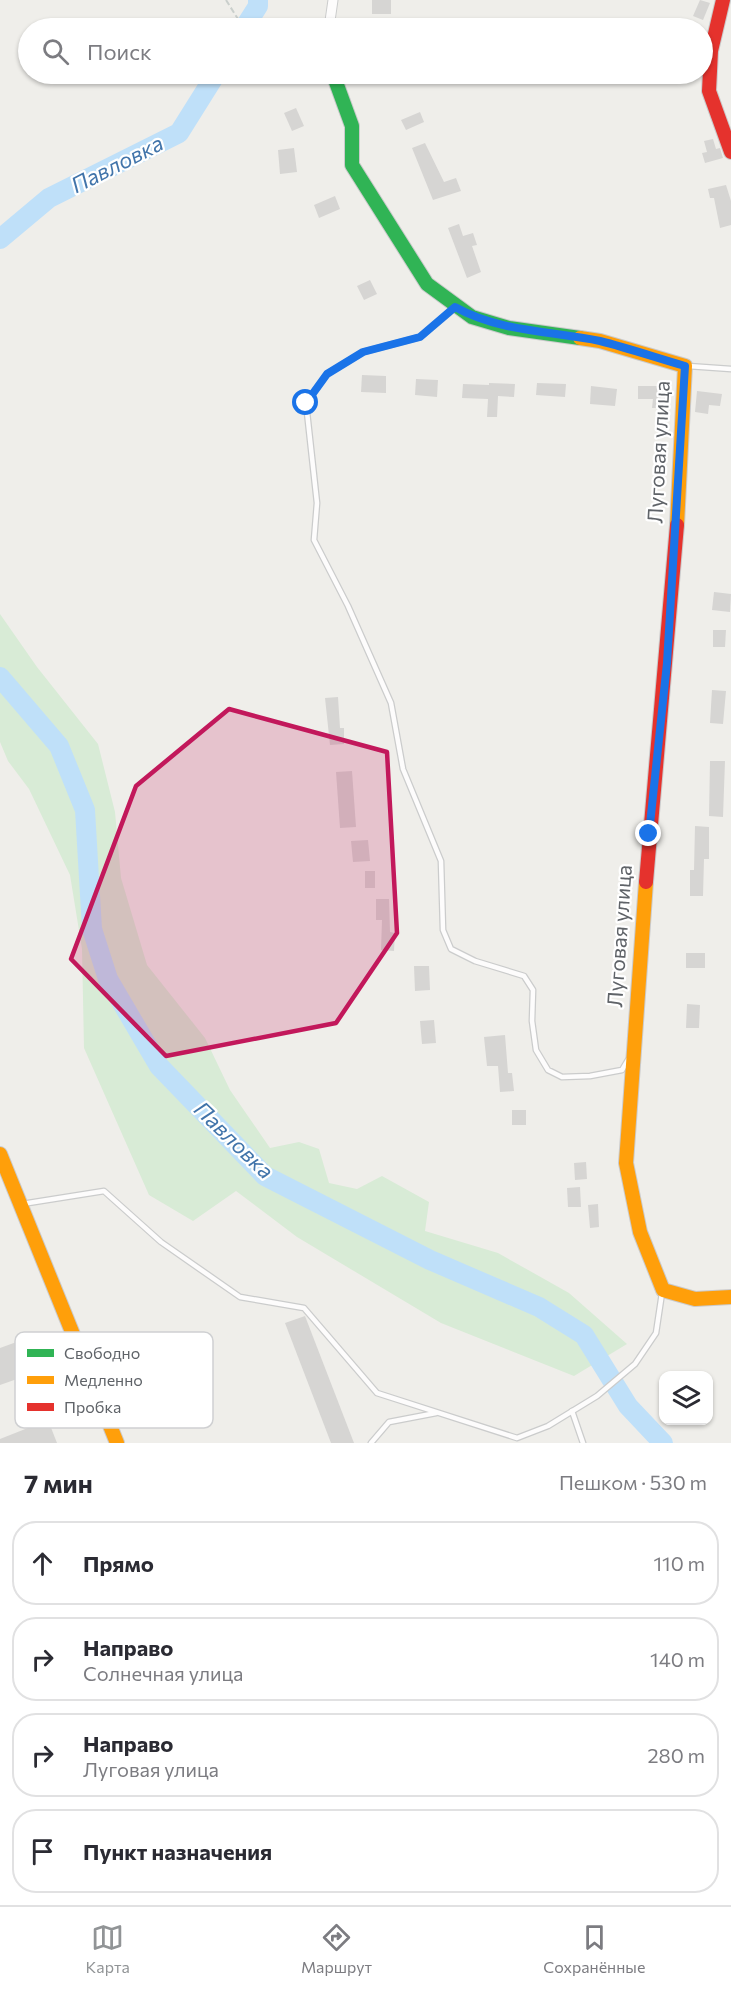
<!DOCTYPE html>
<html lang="ru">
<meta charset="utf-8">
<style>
:root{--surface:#fff;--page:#f7f7f7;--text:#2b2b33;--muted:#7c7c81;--line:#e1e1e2;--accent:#919496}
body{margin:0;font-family:Commissioner,sans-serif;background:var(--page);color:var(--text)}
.controls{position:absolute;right:18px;bottom:18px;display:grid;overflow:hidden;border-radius:12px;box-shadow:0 2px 4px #0004}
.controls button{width:54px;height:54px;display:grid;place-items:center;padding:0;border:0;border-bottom:2px solid var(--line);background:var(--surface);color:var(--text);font:30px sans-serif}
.stop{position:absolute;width:18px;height:18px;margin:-14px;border:4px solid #1a73e8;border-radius:50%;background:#fff}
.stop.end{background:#1a73e8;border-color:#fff;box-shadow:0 2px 6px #0008}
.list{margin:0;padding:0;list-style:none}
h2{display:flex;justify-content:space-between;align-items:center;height:78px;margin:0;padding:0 24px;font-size:26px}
h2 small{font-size:20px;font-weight:400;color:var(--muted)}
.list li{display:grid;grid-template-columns:39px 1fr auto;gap:18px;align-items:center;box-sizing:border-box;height:84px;margin:0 12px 12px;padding:0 12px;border:2px solid var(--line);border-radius:24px}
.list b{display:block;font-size:22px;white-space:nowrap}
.list p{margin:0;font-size:20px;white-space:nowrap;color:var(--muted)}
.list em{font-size:20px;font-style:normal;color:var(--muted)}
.icon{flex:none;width:33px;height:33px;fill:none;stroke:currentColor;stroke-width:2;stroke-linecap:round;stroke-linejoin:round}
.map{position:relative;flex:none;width:731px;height:1443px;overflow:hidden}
.search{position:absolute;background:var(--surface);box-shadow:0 2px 4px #0004;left:18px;right:18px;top:18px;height:66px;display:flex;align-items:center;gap:15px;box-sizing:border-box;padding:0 21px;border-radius:33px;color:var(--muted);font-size:22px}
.sheet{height:462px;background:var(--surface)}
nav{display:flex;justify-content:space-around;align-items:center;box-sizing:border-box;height:84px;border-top:2px solid var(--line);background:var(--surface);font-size:16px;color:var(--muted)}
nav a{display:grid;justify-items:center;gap:3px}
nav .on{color:var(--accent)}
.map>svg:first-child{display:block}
</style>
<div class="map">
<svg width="731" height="1443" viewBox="0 0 731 1443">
<rect width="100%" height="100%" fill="#efeeea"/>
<!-- green -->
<polygon fill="#d8ebd6" points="0,614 37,667 98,744 115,812 121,878 147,965 205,1038 230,1090 270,1148 299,1142 319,1149 329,1183 357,1189 382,1176 429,1202 425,1231 498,1253 569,1293 627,1344 574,1376 441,1323 297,1237 236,1191 193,1221 149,1195 84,1048 82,949 70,875 29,789 8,761 0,742"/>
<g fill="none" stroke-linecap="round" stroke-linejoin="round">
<!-- river -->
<g stroke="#bfe0f9" stroke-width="20">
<polyline points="244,28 258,6 258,0"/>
<polyline points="0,239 49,198 179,133 216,74"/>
<polyline points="0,677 59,746 85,810 92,929 108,979 159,1066 265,1176 430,1260 539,1307 584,1335 628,1406 663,1443"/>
</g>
</g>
<!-- building -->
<g fill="#d6d5d3">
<rect x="372" y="0" width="19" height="14"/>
<polygon points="700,0 710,3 703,20 693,16"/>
<polygon points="296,108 304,126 292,131 284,113"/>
<polygon points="420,112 424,122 406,130 401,120"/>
<polygon points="713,139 716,149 720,148 723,158 705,163 702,153 707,152 704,141"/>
<polygon points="425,143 444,182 456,178 461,191 433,200 412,148"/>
<polygon points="294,148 297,172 280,174 278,150"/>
<polygon points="726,185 731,201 731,225 720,228 714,198 710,198 708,189"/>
<polygon points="335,196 340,209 319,218 314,205"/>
<polygon points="459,224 463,236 473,233 477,245 472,246 481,272 467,278 448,228"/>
<polygon points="370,280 377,294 364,300 357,286"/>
<polygon points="362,375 386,376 386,393 361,392"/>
<polygon points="416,379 438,380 437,397 415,395"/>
<polygon points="489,383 515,384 514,397 498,396 497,417 487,417 488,399 462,398 463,384 489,385"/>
<polygon points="537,383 566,384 565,397 536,395"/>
<polygon points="591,386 617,389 615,406 590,404"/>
<polygon points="638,386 665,386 665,408 652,408 653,399 638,399"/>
<polygon points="697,391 722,394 720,406 709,405 708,414 695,412"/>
<polygon points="714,592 731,594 730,612 712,610"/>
<polygon points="713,630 726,630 725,647 713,647"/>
<polygon points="712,690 726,691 723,724 710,723"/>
<polygon points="338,697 340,728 344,728 344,744 330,745 325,698"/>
<polygon points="710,761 725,761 723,817 709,816"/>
<polygon points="352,771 356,827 340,828 336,772"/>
<polygon points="695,826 709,827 709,859 704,859 703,896 690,896 690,870 694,870"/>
<polygon points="368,840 370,861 353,862 351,841"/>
<rect x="365" y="871" width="10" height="17"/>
<polygon points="376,899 389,899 390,932 395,933 394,951 381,950 382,920 376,920"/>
<rect x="686" y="953" width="19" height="15"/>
<polygon points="414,966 429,966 430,990 415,991"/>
<polygon points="687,1004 700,1005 699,1028 686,1028"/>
<polygon points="434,1020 436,1043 422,1044 420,1021"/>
<polygon points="505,1035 508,1073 512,1073 514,1091 500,1092 498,1066 487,1066 484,1037"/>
<rect x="512" y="1110" width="14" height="15"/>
<polygon points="586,1162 587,1179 575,1180 574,1163"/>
<polygon points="580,1187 581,1207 568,1207 567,1188"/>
<polygon points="598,1204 599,1227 590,1228 588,1205"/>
<polygon points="305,1316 354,1443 331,1443 285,1323"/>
<polygon points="22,1340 34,1373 0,1385 0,1348"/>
<polygon points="48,1420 57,1443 0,1443 0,1439"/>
</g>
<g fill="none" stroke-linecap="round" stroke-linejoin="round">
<defs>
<g id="lane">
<polyline points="455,308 420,337 363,352 327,374 306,403 317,503 314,540 348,606 391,703 403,769 441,861 443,930 451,949 475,961 524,976 533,990 532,1021 536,1050 548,1070 562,1077 590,1076 622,1070 628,1060"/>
<polyline points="688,366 731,369"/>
<polyline points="22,1204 104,1191 161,1242 240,1297 304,1308 377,1393 517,1438 548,1426 597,1396 635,1364 656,1333 662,1293"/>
<polyline points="572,1411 583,1443"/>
<polyline points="371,1443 389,1422 436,1413"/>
</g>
<polyline id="street" points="329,28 333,0"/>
<polyline id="fast" points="333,74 352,126 352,165 427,284 472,317 509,328 580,338"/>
<g id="slow">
<polyline points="580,338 600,341 685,366 677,525"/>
<polyline points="646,882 626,1163 640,1232 663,1290 695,1299 731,1297"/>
<polyline points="0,1154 117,1443"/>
</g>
<g id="jam">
<polyline points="723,0 711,51 709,91 731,152"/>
<polyline points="646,882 677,525"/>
</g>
</defs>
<!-- lane casing -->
<use href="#lane" stroke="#cbcccc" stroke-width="7"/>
<!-- street casing -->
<use href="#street" stroke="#cbcccc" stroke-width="11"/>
<!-- fast casing -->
<use href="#fast" stroke="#cacacb" stroke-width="16"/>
<!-- slow casing -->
<use href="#slow" stroke="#cacacb" stroke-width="16"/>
<!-- jam casing -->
<use href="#jam" stroke="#cacacb" stroke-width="16"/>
<!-- path -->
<polyline stroke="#cacfcc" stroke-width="2" stroke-dasharray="6 3" stroke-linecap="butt" points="226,0 238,19 251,28"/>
<!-- lane -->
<use href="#lane" stroke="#fdfcfc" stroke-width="4.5"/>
<!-- street -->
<use href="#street" stroke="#fdfcfc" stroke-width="9"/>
<!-- fast -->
<use href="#fast" stroke="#30b455" stroke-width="14"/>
<!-- slow -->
<use href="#slow" stroke="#ff9f0a" stroke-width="14"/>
<!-- jam -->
<use href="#jam" stroke="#e5322d" stroke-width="14"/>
</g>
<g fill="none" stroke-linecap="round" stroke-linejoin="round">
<!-- route -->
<path stroke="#1a73e8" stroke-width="8" d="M306,403L327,374L363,352L420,337L455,307C500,332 551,331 600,341C628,348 657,358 685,366L667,663L649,834"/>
</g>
<!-- marked area -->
<path fill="#c2185b" fill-opacity="0.2" stroke="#c2185b" stroke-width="4.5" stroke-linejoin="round" d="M229,709L387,752L397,933L336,1023L166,1056L71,959L136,786Z"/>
<g text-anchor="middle" stroke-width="4.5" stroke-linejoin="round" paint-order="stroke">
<!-- street labels -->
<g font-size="21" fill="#5f6368" stroke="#fff">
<text transform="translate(659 452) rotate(-87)" y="7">Луговая улица</text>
<text transform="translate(620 936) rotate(-86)" y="7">Луговая улица</text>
</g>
<!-- water labels -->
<g font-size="22" font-style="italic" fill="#4174aa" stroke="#fff">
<text transform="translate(117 164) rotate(-27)" y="8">Павловка</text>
<text transform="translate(234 1140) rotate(44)" y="8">Павловка</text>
</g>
</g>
<!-- legend -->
<rect x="15" y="1332" width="198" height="96" rx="9" fill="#fff" stroke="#cfd0d2" stroke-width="1.5"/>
<rect x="27" y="1349" width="27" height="8" fill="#30b455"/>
<rect x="27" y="1376" width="27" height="8" fill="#ff9f0a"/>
<rect x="27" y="1403" width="27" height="8" fill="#e5322d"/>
<g font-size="16" fill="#5f6368">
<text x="64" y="1359">Свободно</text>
<text x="64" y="1386">Медленно</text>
<text x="64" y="1413">Пробка</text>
</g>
</svg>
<div class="controls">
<button><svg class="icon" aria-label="layers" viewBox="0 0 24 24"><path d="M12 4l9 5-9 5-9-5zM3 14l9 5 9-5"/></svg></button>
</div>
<div class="stop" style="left:306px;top:403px"></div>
<div class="stop end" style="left:649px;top:834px"></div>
<div class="search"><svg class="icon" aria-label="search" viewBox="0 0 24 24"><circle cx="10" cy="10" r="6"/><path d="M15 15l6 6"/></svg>Поиск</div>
</div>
<section class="sheet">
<h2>7 мин<small>Пешком · 530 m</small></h2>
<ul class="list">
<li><svg class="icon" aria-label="ahead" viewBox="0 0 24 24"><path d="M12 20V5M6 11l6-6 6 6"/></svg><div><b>Прямо</b></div><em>110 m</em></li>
<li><svg class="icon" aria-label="right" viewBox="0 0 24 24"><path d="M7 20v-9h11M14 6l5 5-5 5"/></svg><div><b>Направо</b><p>Солнечная улица</p></div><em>140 m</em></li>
<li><svg class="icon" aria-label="right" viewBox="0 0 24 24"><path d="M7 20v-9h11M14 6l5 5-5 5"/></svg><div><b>Направо</b><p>Луговая улица</p></div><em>280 m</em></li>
<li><svg class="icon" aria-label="arrive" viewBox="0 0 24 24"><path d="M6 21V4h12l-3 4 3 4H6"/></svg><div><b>Пункт назначения</b></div></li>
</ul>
</section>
<nav>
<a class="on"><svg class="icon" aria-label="map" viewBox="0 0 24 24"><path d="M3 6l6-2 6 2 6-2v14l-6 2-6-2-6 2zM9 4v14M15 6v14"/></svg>Карта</a>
<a><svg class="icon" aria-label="directions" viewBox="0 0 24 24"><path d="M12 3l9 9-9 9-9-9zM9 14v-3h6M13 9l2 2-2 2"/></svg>Маршрут</a>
<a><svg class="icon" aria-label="saved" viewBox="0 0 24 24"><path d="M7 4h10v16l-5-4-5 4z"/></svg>Сохранённые</a>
</nav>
